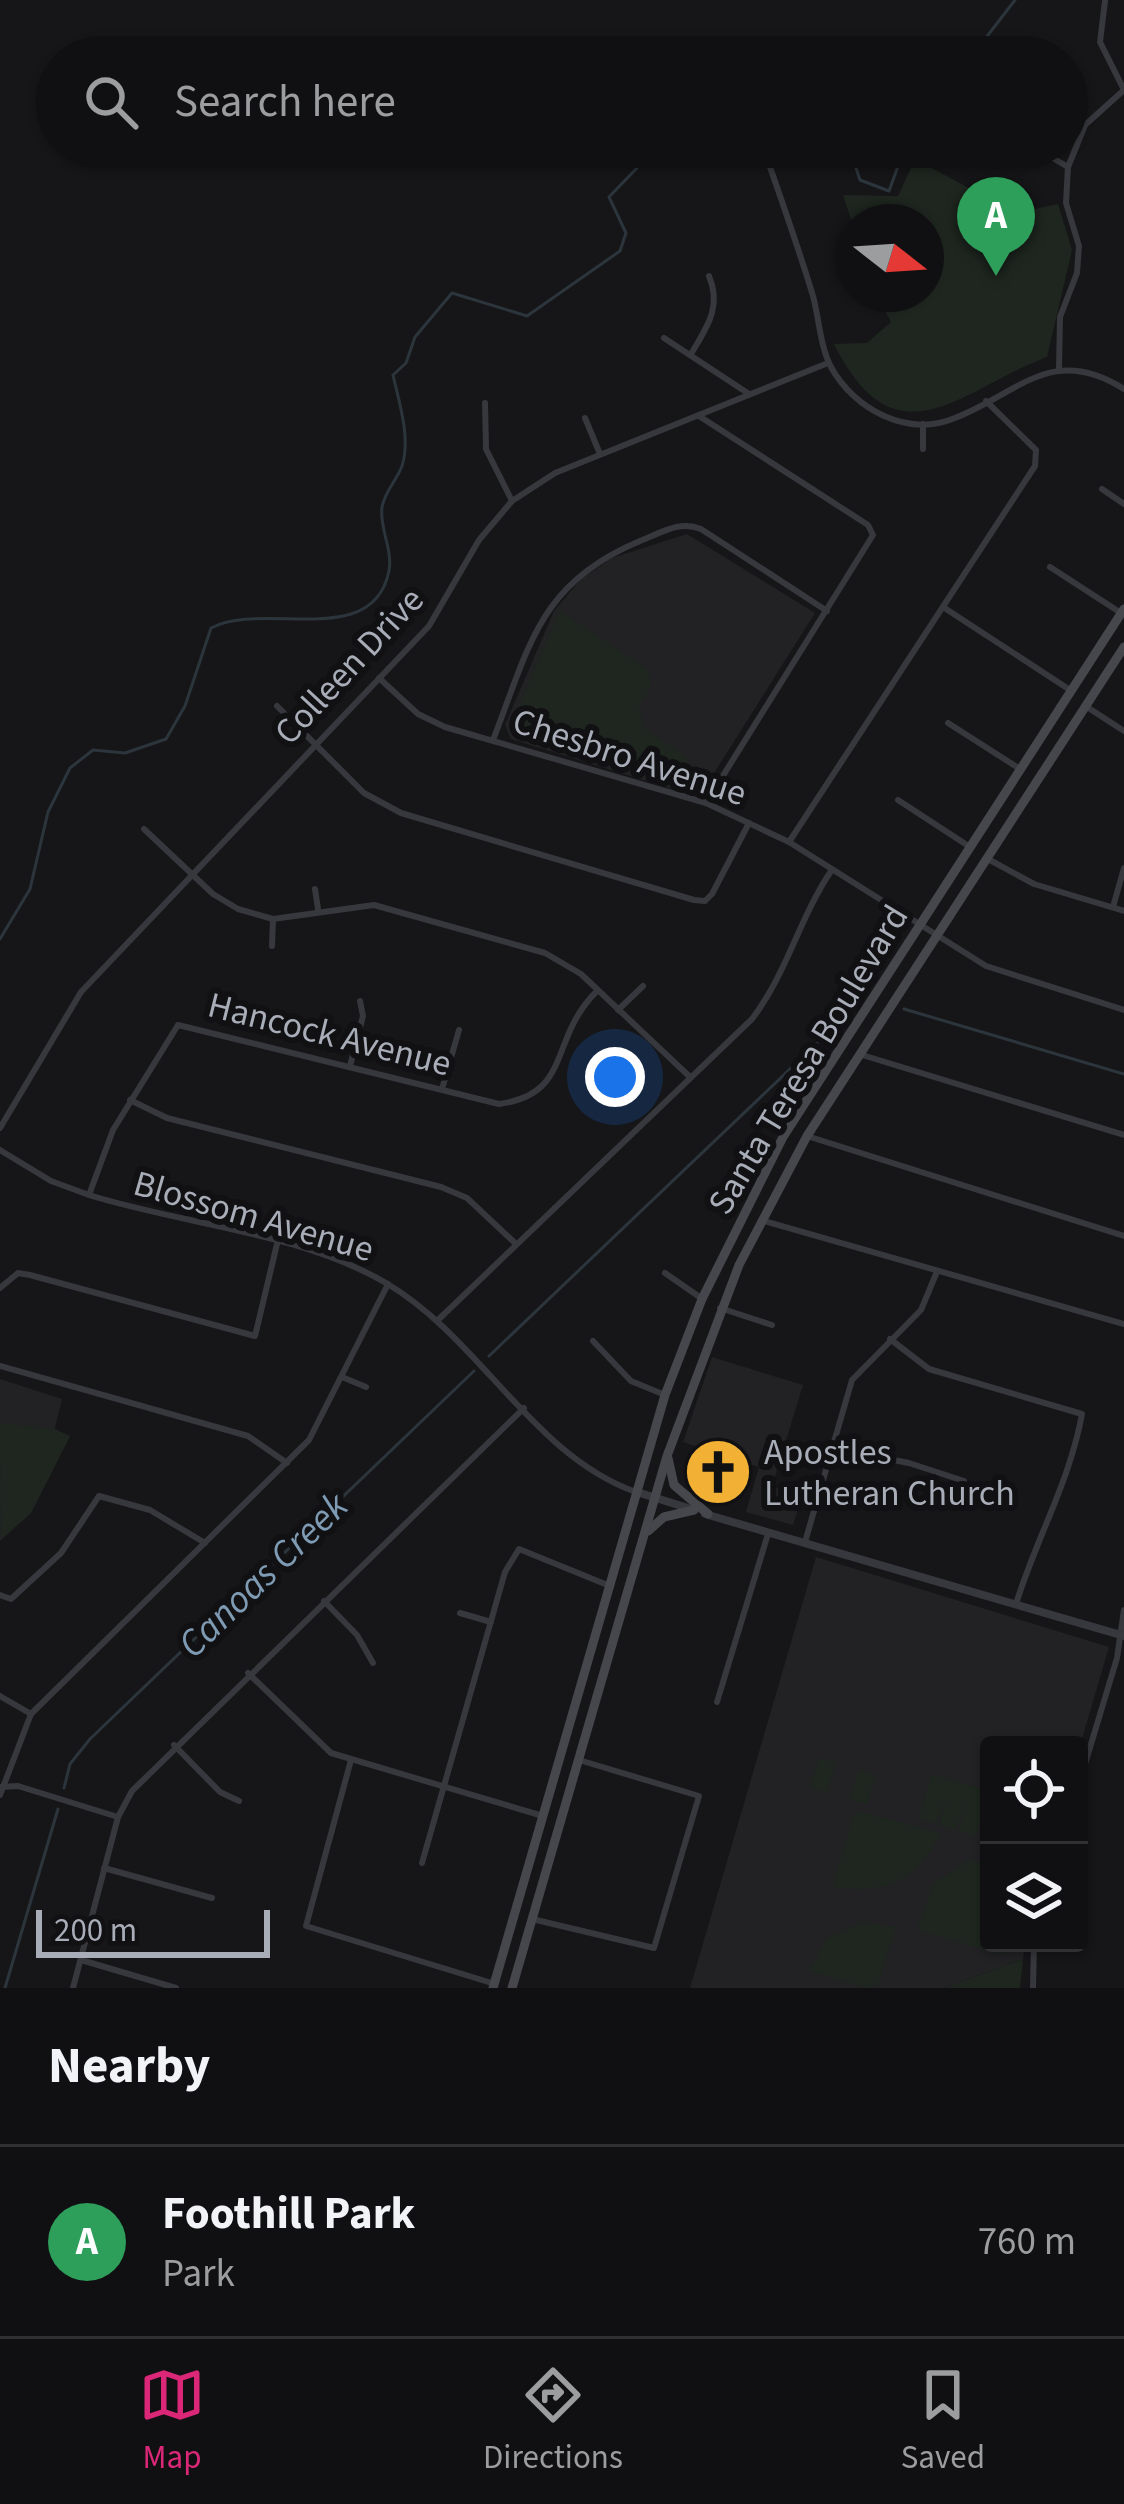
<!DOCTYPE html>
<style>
:root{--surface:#101012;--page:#19191b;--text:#f1f3f6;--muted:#9c9d9f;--line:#303032;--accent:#db2777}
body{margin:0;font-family:"Source Sans 3",sans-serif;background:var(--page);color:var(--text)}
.controls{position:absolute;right:36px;bottom:36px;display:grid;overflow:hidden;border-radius:12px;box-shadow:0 3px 9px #0004}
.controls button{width:108px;height:108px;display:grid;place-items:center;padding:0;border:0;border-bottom:3px solid var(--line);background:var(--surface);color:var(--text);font:60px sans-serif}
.compass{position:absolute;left:836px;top:204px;width:108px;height:108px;border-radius:50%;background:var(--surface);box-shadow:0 3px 9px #0004;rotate:107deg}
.scale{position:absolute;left:36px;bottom:30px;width:234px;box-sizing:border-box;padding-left:12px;border:6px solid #a8adb8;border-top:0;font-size:33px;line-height:42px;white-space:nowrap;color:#a8adb8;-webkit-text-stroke:9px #111113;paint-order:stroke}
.you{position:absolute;left:615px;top:1077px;width:42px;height:42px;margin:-30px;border:9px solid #fff;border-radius:50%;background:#1a73e8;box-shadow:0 0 0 18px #1a73e833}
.badge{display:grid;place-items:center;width:78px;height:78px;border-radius:50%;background:var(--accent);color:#fff;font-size:39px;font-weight:700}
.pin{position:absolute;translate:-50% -99px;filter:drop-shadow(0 3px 6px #0008)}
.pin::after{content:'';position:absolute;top:63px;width:42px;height:36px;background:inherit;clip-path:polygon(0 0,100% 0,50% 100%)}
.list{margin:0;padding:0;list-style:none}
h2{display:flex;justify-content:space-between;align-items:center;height:156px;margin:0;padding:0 48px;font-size:51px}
h2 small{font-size:39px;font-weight:400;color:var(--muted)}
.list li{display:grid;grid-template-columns:78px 1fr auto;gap:36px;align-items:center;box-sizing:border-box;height:192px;padding:0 48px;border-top:3px solid var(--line)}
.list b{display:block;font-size:45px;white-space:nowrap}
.list p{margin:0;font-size:39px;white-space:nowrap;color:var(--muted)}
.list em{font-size:39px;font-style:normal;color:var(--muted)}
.icon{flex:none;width:66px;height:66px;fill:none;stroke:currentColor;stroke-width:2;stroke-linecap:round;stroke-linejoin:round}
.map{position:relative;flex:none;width:1124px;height:1988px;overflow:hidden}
.search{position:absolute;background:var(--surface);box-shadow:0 3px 9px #0004;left:36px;right:36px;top:36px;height:132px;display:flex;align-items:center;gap:30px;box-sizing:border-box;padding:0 42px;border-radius:66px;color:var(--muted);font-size:45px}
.sheet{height:348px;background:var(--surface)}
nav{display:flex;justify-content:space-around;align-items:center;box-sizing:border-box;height:168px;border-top:3px solid var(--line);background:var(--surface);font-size:33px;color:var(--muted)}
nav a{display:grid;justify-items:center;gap:6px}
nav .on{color:var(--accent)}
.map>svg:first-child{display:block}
</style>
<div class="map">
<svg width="1124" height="1988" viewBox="0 0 1124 1988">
<rect width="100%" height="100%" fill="#161618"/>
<!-- built -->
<g fill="#222225">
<polygon points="687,534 815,613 699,797 511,739 505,725 554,611 581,579 612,558"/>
<polygon points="712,1357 803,1385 772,1486 802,1496 793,1525 746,1512 759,1467 683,1442"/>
<polygon points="0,1379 62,1399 54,1432 70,1436 31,1513 0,1541"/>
<polygon points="816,1557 1109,1647 1079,1749 989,1745 989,1943 1025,1943 1023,1959 944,1988 690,1988"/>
</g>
<!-- green -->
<g fill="#1e261f">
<path d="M915,159L1015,213L1058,204L1072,250L1047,357C960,390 896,468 834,344L867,343L891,322L876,294H926V222H854V228L843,195L898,196Z"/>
<polygon points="560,611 648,669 651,687 639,706 644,728 685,755 694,787 507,732"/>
<polygon points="0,1423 55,1429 70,1436 31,1513 1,1539"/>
<polygon points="819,1758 836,1763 827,1793 810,1787"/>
<polygon points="859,1770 876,1775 867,1804 850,1799"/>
<polygon points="932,1774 989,1791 976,1836 959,1831 966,1800 956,1830 939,1825 947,1795 936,1824 918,1819"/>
<path d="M860,1812L941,1833C915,1883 887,1894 832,1887L854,1814Z"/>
<polygon points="969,1860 989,1864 989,1943 1011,1943 1003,1955 917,1930 934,1883"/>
<polygon points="862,1922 896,1927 878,1985 867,1988 809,1971 827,1938"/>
<polygon points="1023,1959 1020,1988 944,1988"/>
</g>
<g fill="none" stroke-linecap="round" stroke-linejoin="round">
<!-- stream -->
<g stroke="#2c353c" stroke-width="3">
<polyline points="783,57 800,49 825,57"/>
<polyline points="971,57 1015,0"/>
<polyline points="849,147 860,180 889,191 905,147"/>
<path d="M0,939L30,889L48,812L70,768L93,750L125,753L166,739L185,706L211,628C262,600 373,651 389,571C393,549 379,528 382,507C385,491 397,480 402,466C411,438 399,402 393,375L406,363L415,337L452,293L527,316L620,251L626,233L609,197L637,168L641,147"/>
<polyline points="904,1009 1124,1074"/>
<polyline points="489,1356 854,1008"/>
<polyline points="64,1788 70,1764 90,1739 474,1371"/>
<polyline points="5,1988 58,1809"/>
</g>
<!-- minor -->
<g stroke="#37383d" stroke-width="6">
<path d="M763,147C780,196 798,246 813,296C819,318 820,346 831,367C854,409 907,438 955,418C1018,394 1051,343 1124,389"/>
<polyline points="1034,147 1068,167"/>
<polyline points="664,338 749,394"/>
<path d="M691,354C707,327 722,307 709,276"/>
<polyline points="1059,370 1060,317 1077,273 1079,246 1066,203 1068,167 1085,125 1124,90 1100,42 1105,1"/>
<polyline points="485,403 486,449 512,501"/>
<polyline points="699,416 868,525 873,535 706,803"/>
<polyline points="585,418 600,454"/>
<polyline points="923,449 923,424"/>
<polyline points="1102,489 1124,504"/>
<polyline points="1050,567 1121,613"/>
<polyline points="943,607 1070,690"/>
<polyline points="379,678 418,714 445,727 706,803 789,842 986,966 1124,1010"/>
<polyline points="277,706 364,793 401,813 694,900 705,901 712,894 749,823"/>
<polyline points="1087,707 1124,731"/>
<polyline points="948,723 1020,769"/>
<path d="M493,740C530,645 539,583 640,541C661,533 679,520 701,529L827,611"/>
<polyline points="898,800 970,847"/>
<polyline points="144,829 213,894 238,909 273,919 374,905 545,953 581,974 690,1077"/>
<polyline points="789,842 1035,466 1036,450 986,401"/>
<polyline points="988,859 1034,884 1124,911"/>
<polyline points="315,889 318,909"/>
<polyline points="1113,907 1124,868"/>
<polyline points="272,946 273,919"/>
<polyline points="618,1010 643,986"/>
<polyline points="859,1054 1124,1135"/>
<polyline points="350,1066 363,1016 360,1001"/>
<polyline points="442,1089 459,1030"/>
<polyline points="130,1100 167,1118 441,1187 467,1198 516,1244"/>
<polyline points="0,1128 81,992 429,626 479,540 512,501 555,473 828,363"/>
<polyline points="807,1136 1124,1236"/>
<path d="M0,1150L51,1181L89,1195C185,1225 299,1232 386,1283C480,1338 533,1456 636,1492"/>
<path d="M89,1195L113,1130L178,1025L499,1104C573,1094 548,1039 597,991"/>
<polyline points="761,1220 1124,1324"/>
<polyline points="665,1273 701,1298"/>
<polyline points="0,1288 18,1273 30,1275 255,1336 277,1244"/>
<polyline points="720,1308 772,1325"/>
<path d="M439,1319L752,1019C787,973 799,919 831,871"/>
<path d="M890,1339L929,1369L1082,1414C1070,1481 1036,1539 1016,1604"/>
<polyline points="593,1341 631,1381 665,1395"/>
<polyline points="0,1366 248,1436 287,1463"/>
<polyline points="342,1377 366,1387"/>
<polyline points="831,1448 909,1463 964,1481"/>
<polyline points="805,1542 852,1380 921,1310 936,1274"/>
<polyline points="0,1595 11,1599 61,1553 99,1496 150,1510 205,1543"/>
<polyline points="324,1601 357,1635 373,1663"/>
<polyline points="460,1613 491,1622"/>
<polyline points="248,1673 331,1753 543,1816"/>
<polyline points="0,1696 31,1714"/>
<polyline points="717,1702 768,1534"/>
<polyline points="174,1745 220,1792 239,1801"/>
<polyline points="351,1760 306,1926 495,1984"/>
<polyline points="1079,1784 1117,1658 1124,1610"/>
<polyline points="0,1787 18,1786 118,1817"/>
<polyline points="0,1795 31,1714 309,1440 388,1284"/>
<polyline points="422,1863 505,1572 519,1549 610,1586"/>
<polyline points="104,1868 212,1898"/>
<polyline points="532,1919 654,1948 699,1796 579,1760"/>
<polyline points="81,1960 176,1988"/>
<polyline points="73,1988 118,1817 132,1791 524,1408"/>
<polyline points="1033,1988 1034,1943"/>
</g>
<!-- tertiary -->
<g stroke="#37383d" stroke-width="8">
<polyline points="637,1492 691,1509"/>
<polyline points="705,1514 1124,1636"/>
</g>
<!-- secondary -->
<g stroke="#45474d" stroke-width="9">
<polyline points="668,1458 674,1485 708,1514"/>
<polyline points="648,1531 664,1517 694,1510"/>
<polyline points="493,1988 665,1395 702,1299 783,1137 1124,609"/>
<polyline points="512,1988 667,1456 739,1265 807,1136 1124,647"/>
</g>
</g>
<!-- icons -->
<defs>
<symbol id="church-disc" viewBox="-11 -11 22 22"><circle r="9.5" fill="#f2b134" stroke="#111113"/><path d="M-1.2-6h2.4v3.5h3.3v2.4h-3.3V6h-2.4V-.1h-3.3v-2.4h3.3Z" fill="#111"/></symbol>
</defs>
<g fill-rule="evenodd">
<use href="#church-disc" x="680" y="1434" width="76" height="76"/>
</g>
<g text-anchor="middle" stroke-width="12" stroke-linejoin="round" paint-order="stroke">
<!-- street labels -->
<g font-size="36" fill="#a8adb8" stroke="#111113">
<text transform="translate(348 665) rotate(-47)" y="13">Colleen Drive</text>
<text transform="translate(630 756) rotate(18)" y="13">Chesbro Avenue</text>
<text transform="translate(330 1033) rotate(14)" y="13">Hancock Avenue</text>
<text transform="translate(807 1059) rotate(-59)" y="13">Santa Teresa Boulevard</text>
<text transform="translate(254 1215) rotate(16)" y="13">Blossom Avenue</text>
</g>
<!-- poi labels -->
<g font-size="36" fill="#a8adb8" stroke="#111113" text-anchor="start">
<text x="764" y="1464">Apostles<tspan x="764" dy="41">Lutheran Church</tspan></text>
</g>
<!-- water labels -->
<g font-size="39" font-style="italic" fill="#7f9bb3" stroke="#111113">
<text transform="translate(262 1574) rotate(-44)" y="14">Canoas Creek</text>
</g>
</g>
</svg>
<div class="controls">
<button><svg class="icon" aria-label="locate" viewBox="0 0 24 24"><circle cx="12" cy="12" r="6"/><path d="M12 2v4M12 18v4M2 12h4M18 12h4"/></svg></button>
<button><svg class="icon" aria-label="layers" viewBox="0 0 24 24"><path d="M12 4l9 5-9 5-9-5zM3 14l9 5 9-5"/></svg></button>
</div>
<svg class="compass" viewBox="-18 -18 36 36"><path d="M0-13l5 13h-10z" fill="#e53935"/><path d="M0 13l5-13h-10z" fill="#9c9d9f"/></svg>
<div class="scale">200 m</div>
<div class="you"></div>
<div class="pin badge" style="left:996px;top:276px;background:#2e9e5b">A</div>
<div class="search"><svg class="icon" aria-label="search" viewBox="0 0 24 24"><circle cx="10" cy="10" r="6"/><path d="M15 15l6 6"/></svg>Search here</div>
</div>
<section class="sheet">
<h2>Nearby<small></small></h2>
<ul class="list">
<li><span class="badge" style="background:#2e9e5b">A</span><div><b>Foothill Park</b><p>Park</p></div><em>760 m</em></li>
</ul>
</section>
<nav>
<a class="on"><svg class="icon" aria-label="map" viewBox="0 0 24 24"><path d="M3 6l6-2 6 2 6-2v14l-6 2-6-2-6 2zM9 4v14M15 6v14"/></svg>Map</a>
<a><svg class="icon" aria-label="directions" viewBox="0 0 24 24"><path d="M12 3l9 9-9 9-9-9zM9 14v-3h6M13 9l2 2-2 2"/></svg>Directions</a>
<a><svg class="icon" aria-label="saved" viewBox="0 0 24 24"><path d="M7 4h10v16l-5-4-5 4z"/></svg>Saved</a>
</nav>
